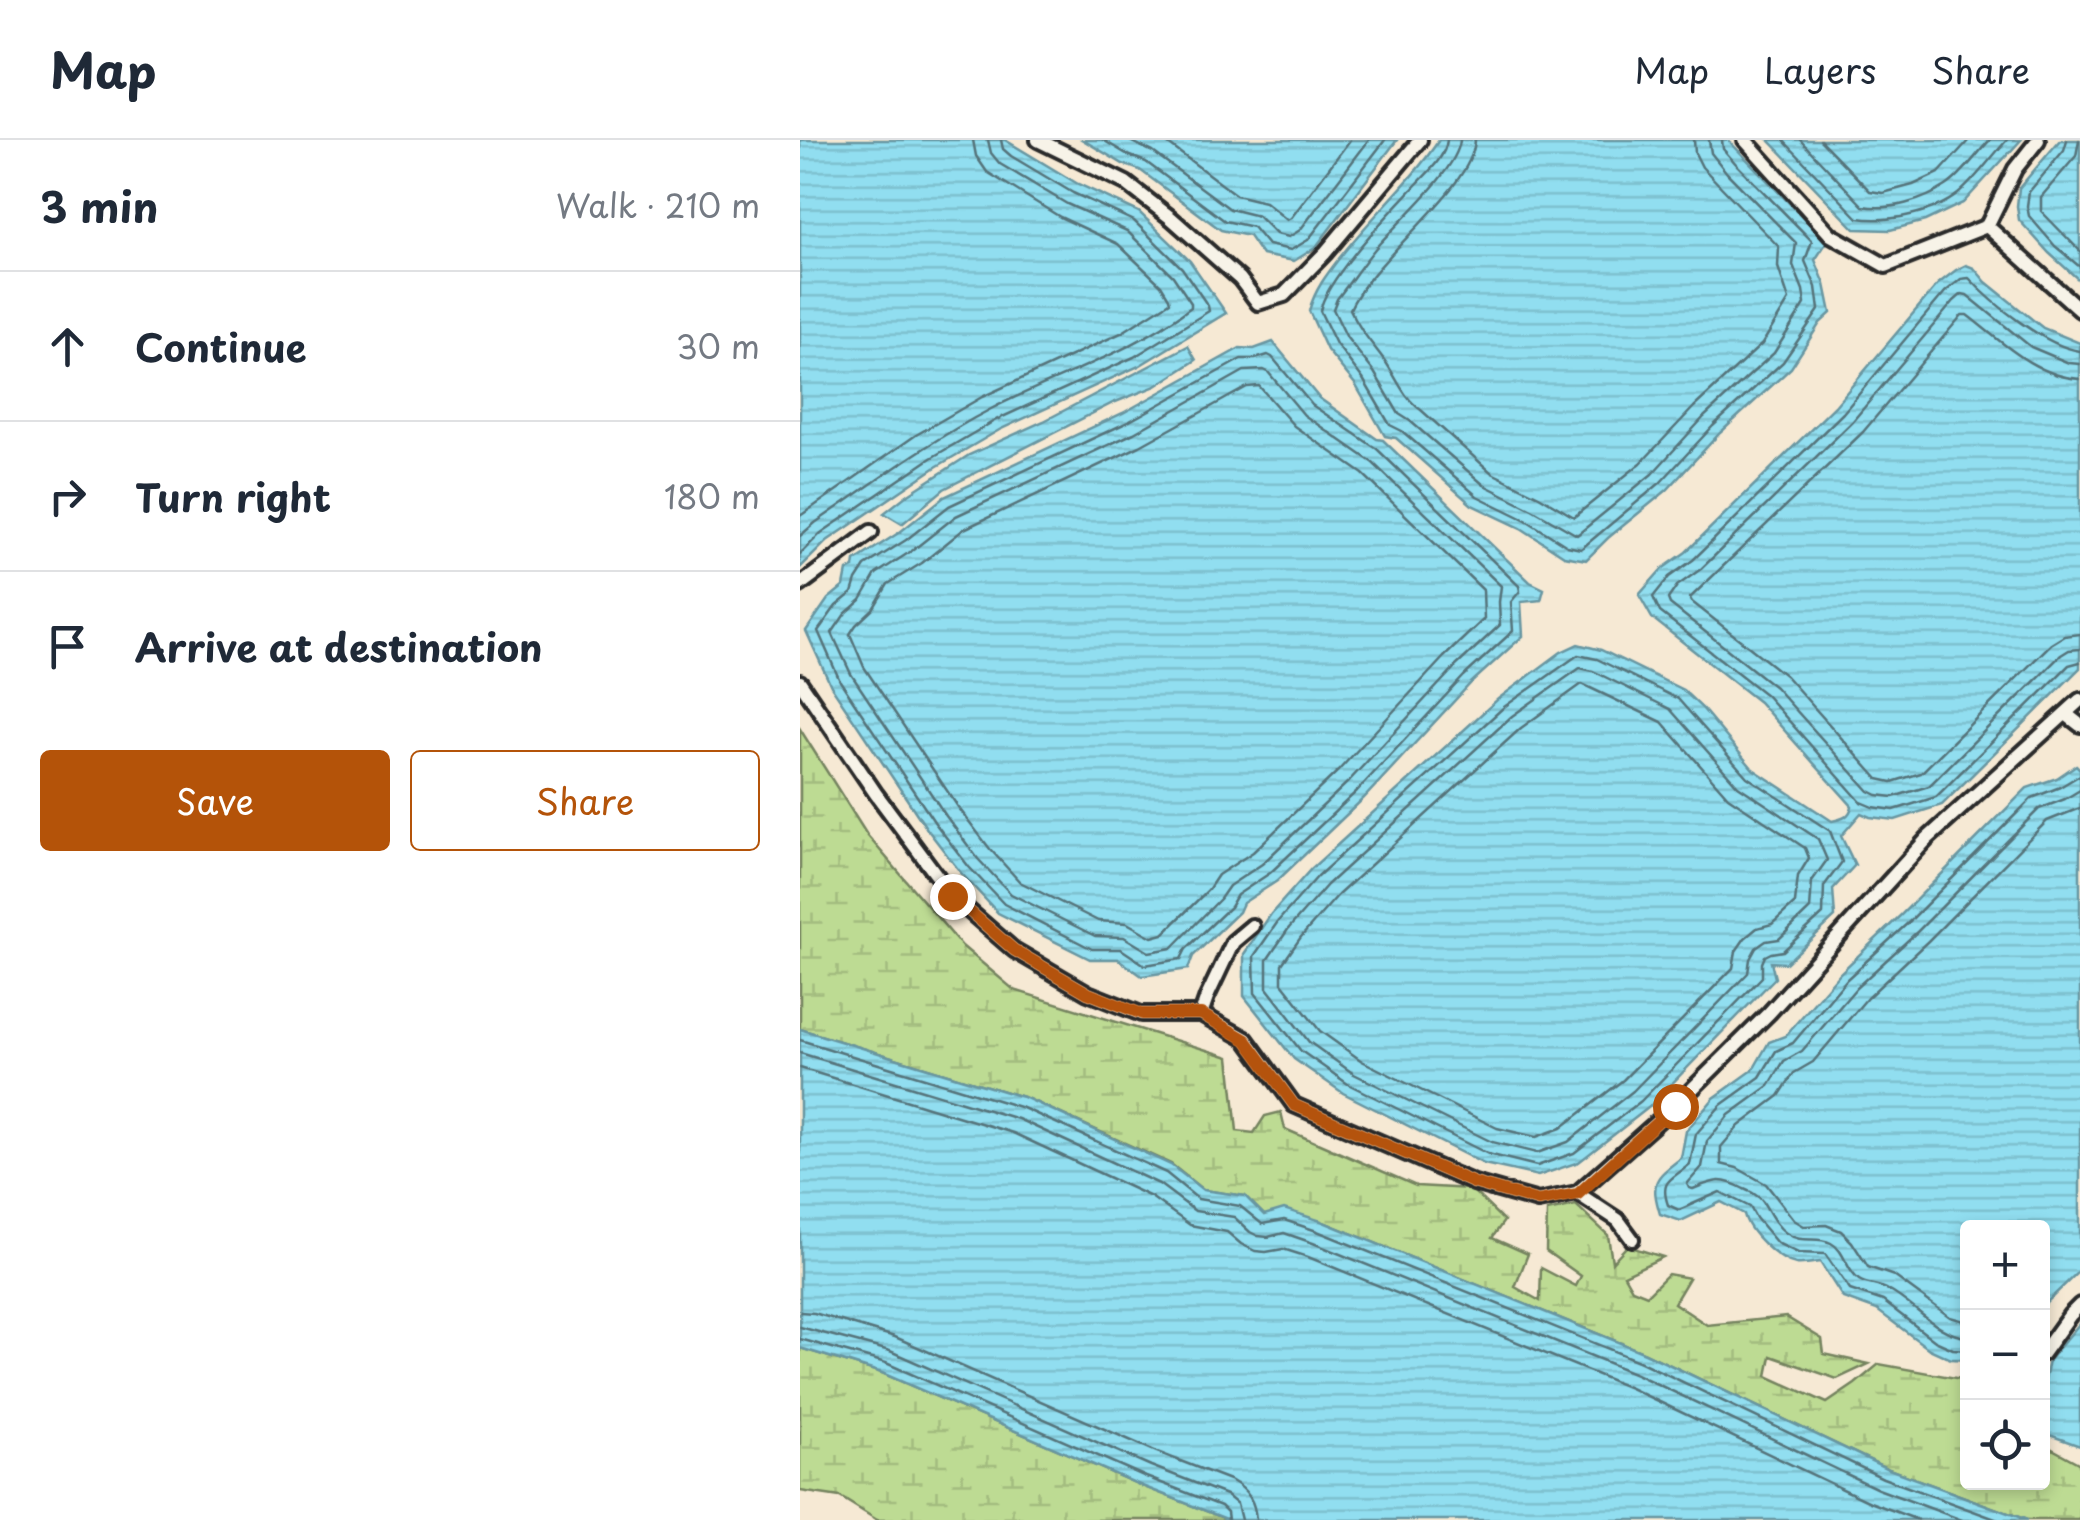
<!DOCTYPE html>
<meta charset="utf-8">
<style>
:root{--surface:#fff;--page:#f2f2f3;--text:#1f2937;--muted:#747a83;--line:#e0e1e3;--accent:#b45309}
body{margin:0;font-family:"Playpen Sans",sans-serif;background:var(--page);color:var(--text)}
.controls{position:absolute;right:30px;bottom:30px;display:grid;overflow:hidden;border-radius:10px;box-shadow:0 5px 15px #0003}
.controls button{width:90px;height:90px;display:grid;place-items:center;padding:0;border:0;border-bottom:2px solid var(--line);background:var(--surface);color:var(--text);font:50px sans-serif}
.stop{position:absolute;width:30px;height:30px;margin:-22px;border:8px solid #b45309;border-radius:50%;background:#fff}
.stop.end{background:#b45309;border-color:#fff;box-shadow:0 2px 10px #0008}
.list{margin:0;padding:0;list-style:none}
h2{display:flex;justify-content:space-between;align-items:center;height:130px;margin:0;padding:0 40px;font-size:42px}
h2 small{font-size:32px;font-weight:400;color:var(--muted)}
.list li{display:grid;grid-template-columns:65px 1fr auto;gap:30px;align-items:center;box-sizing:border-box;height:150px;padding:0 40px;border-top:2px solid var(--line)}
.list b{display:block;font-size:38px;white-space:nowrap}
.list em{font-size:32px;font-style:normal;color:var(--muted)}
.actions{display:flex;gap:20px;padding:30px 40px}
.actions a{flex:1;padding:22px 0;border:2px solid var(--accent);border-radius:10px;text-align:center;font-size:35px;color:var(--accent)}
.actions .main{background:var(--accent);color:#fff}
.icon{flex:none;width:55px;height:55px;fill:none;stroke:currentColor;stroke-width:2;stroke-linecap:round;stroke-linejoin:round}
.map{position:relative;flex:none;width:1280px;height:1380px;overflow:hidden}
header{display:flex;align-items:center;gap:60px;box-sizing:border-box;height:140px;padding:0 50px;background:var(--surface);border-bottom:2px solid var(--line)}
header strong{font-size:48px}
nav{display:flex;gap:55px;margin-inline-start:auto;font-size:35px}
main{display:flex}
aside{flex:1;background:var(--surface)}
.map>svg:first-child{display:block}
</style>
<header>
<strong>Map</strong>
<nav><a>Map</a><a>Layers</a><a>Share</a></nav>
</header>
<main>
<aside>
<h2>3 min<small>Walk · 210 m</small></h2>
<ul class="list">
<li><svg class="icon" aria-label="ahead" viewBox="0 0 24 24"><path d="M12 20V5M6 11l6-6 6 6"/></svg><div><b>Continue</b></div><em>30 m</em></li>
<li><svg class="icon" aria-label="right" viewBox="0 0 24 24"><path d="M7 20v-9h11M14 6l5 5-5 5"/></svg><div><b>Turn right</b></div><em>180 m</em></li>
<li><svg class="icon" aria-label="arrive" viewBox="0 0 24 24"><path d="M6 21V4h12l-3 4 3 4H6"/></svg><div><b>Arrive at destination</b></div></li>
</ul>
<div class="actions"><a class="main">Save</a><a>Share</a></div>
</aside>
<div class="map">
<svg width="1280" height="1380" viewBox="0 0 1280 1380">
<defs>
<pattern id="wetland-marsh" width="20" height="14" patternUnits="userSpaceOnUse" patternTransform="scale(2.5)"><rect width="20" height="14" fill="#bddb93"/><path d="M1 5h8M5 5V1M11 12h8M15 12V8" fill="none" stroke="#a3bc7f"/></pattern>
<pattern id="water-rules" width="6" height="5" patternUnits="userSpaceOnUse" patternTransform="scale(2.5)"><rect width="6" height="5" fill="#91def0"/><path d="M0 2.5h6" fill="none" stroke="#7dbfce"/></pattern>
</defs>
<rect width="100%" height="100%" fill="#f6e9d4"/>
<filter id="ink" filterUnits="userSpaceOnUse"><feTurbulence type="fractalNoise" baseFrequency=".01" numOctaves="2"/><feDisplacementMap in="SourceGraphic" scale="20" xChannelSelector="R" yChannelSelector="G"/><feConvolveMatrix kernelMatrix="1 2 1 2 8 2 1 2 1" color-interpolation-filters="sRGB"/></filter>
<g filter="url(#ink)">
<!-- wetland -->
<g fill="url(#wetland-marsh)" stroke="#74835f" stroke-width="2.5">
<polygon points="0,589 67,695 162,806 214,850 429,917 437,991 454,993 465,976 481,972 485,989 616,1046 671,1049 704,1081 692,1098 728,1114 715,1147 740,1161 741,1128 776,1146 781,1136 746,1111 747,1071 776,1065 808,1095 812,1122 827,1106 863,1117 824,1135 832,1149 847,1155 868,1134 889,1138 874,1163 907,1185 986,1177 1022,1199 1024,1214 1069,1224 1037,1239 971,1216 967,1236 1027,1263 1055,1244 1079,1224 1167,1240 1167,1292 1162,1296 1167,1301 1168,1342 1242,1342 1243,1304 1280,1324 1280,1380 1227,1380 1086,1328 845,1213 521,1081 464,1075 445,1056 403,1050 371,1024 226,958 0,889"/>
<polygon points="0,1208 82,1233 342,1346 429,1380 77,1380 40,1357 0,1351"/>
</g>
<!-- water -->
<g fill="url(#water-rules)" stroke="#6896a1" stroke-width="2.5">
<polygon points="0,0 205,0 278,44 339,72 390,121 426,173 339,226 201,289 136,327 27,401 0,428"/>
<polygon points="283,0 597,0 515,108 494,121 462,115 449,96 421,90 340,30 323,24"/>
<path d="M639,0H928L1027,102L1015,120L1025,144L1031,173L1020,183L991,228L920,293L867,350L808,398L786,420L764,416L721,388L672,365L596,298L585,296L555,244L527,210L509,171C515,149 527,134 541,116C572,76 611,42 639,0Z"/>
<polygon points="969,0 1221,0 1163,63 1125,81 1090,90 1055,89"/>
<polygon points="1260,0 1280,0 1280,141 1249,113 1219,80 1217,66 1219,48"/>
<path d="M1166,125L1174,128L1186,142L1243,188L1280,203V528L1142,665L1095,680L1070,677L1061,673L1041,696L1055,725L1033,749L1035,777L986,823L971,822L975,838L848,968L779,1022L738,1036L684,1024L543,953L494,919L444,856V814L471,774L511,729L698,559L761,512L778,504L801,510L883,550L902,568L953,629L1032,681C1042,679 1050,677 1052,666L959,562L852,478L839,455L862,429L886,412L1035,266L1138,144L1156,130Z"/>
<polygon points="473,202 519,258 577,299 583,300 730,442 744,449 741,460 721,462 723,496 671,543 564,658 477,741 443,763 439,772 393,816 388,829 342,836 318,819 290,819 198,773 161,733 127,689 31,546 6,491 28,459 44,446 47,431 54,428 55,421 100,392 144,357 323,273 440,208 454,209"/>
<polygon points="388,206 396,220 356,246 313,263 144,349 102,384 84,373 107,355 169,315 244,281"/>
<path d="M1276,625L1280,629V1130L1243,1166L1242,1088H1168L1167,1220L1151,1219L1129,1209L1077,1170L1043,1158L1020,1122C1013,1123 1003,1125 996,1124C977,1120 948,1092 944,1074L921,1062L881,1081L860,1074C850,1041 855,1038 881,1018L886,991L914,958L953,930L969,902L985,896L1040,833L1102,774L1227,648L1257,638Z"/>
<polygon points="0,889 226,958 371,1025 403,1050 445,1056 464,1075 484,1069 521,1081 845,1213 1086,1328 1227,1380 429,1380 342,1346 82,1233 0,1208"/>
<polygon points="1280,1183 1280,1306 1244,1293 1243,1250 1249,1220"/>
</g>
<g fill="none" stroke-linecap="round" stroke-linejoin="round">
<!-- shore -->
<g stroke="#54737a" stroke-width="2.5">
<polyline points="303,0 328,15 346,22 425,81 453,87 468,105 491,110 508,100 585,0"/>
<polyline points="328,0 353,12 430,69 458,76 476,94 489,97 500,90 569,0"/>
<polyline points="363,0 436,55 465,62 487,80 491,78 550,0"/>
<path d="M647,0C645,18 628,32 616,45C592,71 526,138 520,171L536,204L563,239L590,285L602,291L677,356L726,380L767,406L781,409L860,343L913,286L983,222L1019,170L1016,147L1005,121L1012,101L937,25L923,9L922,0"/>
<path d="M660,0C658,29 600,80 579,104C564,121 551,141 537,159L533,169L547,198L574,232L599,274L610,281L684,345L732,369L777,395L852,334L904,277L974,213L1005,164L1003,150L993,125L996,103L927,33L911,13L909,0"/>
<path d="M675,0C673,48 573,118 550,169C561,193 573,204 587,224C598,241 604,258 621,270L692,333L739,356L774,377L841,323L894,267L962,204L989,160L978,127L979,107L902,27L895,13L894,0"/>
<path d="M983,0L1058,78C1088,83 1134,73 1158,54C1176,39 1191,17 1207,0"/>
<path d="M1000,0L1063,66C1090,71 1123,61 1146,46C1163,35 1176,14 1190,0"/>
<polyline points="1020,0 1070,51 1083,53 1113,45 1139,33 1169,0"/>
<polyline points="1267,0 1264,10 1229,52 1227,66 1229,76 1255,106 1280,127"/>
<polyline points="1279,0 1276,16 1241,57 1241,71 1280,111"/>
<path d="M1280,211C1246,207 1192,163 1169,138L1161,139L1145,152L1043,273L893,420L869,437L853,457L860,472L966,555L1061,662L1073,667L1094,670L1136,657L1269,525L1280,522"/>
<polygon points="468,215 472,217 512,265 577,309 719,446 720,451 711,462 713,491 664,536 557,651 470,733 437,755 430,767 386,809 381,819 345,825 321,809 292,809 204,764 169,727 135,683 40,541 18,491 36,466 52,453 56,440 65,426 106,400 149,366 328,282 441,219 455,219"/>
<polyline points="1280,224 1269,223 1231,207 1167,155 1162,154 1154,161 1052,282 901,429 877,446 868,459 870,464 975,547 1069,651 1077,655 1093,657 1129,646 1261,515 1269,510 1280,509"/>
<polygon points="464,230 468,232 504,275 573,323 701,446 699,462 700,485 655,527 548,642 462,724 429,746 420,759 372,808 349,812 324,797 295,796 211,754 178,719 146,676 51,534 32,493 45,474 61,460 76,434 113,410 156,376 334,293 444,231"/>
<path d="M1280,239C1236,237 1200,200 1167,175H1162L1063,292L890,458L892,462L986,536L1078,639L1092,642L1121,633L1251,504L1264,496L1280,494"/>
<polygon points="459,246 494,286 563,334 683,450 684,479 644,517 538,631 453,712 418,735 408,750 363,794 352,797 327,783 298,781 220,742 190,709 158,667 64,527 50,494 56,485 73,469 88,444 122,423 164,389 340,306 447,247"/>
<polyline points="0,376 116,295 182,257 321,193 370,162 369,158 361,145 318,104 260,77 187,32 176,16 173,0"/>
<path d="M0,396L15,383C72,344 129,301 191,269C257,235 332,213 391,167V163L373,136L327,91L267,64L200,24L191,13L188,0"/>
<polyline points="0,414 21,393 131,318 196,280 334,217 409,171 408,166 382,128 334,81 273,53 211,16 203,9 201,0"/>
<polygon points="778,515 797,519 878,559 947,637 1030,691 1042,722 1024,746 1023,774 983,811 971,813 965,816 962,823 962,837 841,961 774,1013 737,1026 688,1014 548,944 501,911 455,853 454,816 479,780 518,736 704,567"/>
<polygon points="780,528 793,531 870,569 938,646 1018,699 1027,720 1012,741 1010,769 979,799 966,801 956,808 950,819 948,833 833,951 768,1002 737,1013 692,1002 554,934 509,902 467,848 467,820 489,788 527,745 712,576"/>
<polygon points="782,544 862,582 928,657 1005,708 1009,718 998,736 995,763 972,784 957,788 945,798 936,811 933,828 823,940 761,988 736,997 697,988 562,921 520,891 482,843 482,824 501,797 538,755 721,588"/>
<polyline points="0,900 223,968 366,1033 398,1059 440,1066 462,1084 484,1080 517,1091 841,1222 1083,1338 1198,1380"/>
<polyline points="0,913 218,979 359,1044 395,1071 434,1077 450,1092 458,1096 468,1097 484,1093 513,1103 836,1234 1078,1349 1162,1380"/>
<polyline points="0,928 213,993 351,1057 390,1085 427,1092 441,1104 455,1111 466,1112 483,1109 508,1117 830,1248 1070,1362 1118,1380"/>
<path d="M0,1172L14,1173L95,1197L357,1312L432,1341C448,1350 455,1362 456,1380"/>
<polyline points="1168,1182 1150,1177 1094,1136 1068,1127 1052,1102 1041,1091 1026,1085 1004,1086 994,1080 966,1044 937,1028 921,1024 921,1007 939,986 979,956 994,933 1013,922 1067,858 1128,801 1247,681 1280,668"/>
<polyline points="0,1187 90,1211 351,1326 426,1355 437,1364 441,1380"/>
<path d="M1168,1197C1136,1195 1115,1164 1088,1150C1080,1145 1066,1145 1059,1140C1046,1131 1045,1110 1031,1103C1015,1095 1003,1105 986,1093C975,1085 970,1073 963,1062C958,1055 951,1052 944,1049C921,1037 916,1040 893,1049L889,1048L887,1044L902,1027L907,1001L929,975L969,946L984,921L1002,911L1056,848L1118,791L1239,669L1265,659L1280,650"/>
<polyline points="0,1199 86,1223 346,1337 421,1366 427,1372 428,1380"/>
<path d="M1168,1210L1153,1209L1135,1201L1083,1161L1050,1150L1025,1114L998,1113L977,1103L956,1078L950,1067L920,1052L879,1070L868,1065C859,1039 872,1040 890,1024L896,994L921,965L960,937L976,911L993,903L1047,839L1109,782L1232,658L1260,647L1280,635"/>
</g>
<defs>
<g id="service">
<polyline points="238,0 326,43 371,78 440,139 458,163 484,155 525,113 620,0"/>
<polyline points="945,0 1031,95 1086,126 1187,86 1215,29 1238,0"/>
<polyline points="1187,86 1280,170"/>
<polyline points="0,445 71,392"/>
<polyline points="0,542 76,654 152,756 214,810 288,853 341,874 401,874"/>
<polyline points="1266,574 1280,585"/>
<polyline points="452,786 433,802 407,857 401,874 446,899 494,965 674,1043 738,1061 777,1053"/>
<polyline points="832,1099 818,1080 777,1053 875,966 969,873 1127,699 1280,560"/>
<polyline points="1242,1214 1270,1175 1280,1165"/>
</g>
</defs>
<!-- service casing -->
<use href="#service" stroke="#2b2b2b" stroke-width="20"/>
<!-- service -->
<use href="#service" stroke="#f7f3e8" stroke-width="12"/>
</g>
</g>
<g fill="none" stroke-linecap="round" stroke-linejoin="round" filter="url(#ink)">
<!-- route -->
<polyline stroke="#b45309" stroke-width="12" points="152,756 214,810 288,853 342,874 401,874 446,900 494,965 674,1043 738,1061 778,1054 875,966"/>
</g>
</svg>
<div class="controls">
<button>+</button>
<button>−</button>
<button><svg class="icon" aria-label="locate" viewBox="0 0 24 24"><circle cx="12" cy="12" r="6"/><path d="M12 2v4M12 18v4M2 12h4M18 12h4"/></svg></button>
</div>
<div class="stop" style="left:875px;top:966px"></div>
<div class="stop end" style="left:152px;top:756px"></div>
</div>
</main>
